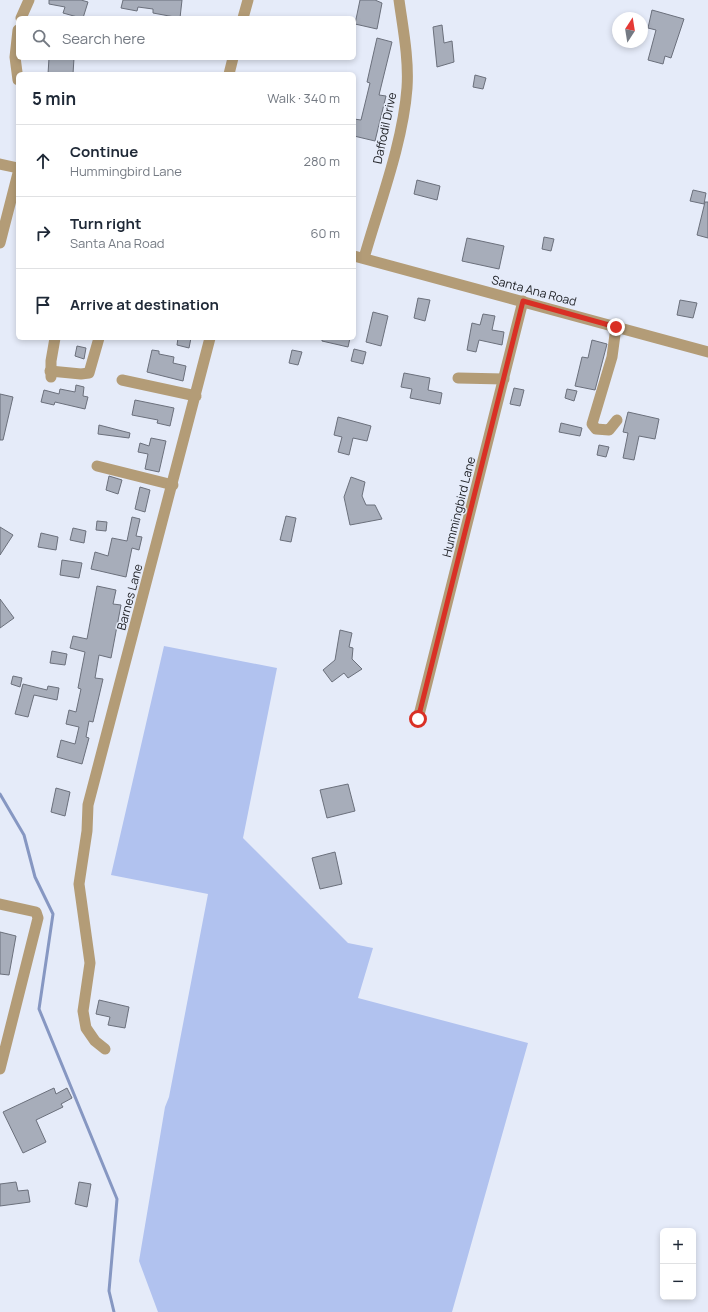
<!DOCTYPE html>
<meta charset="utf-8">
<style>
:root{--surface:#fff;--page:#f2f2f3;--text:#1f2937;--muted:#747a83;--line:#e0e1e3}
body{margin:0;font-family:Manrope,sans-serif;background:var(--page);color:var(--text)}
.controls{position:absolute;right:12px;bottom:12px;display:grid;overflow:hidden;border-radius:6px;box-shadow:0 2px 6px #0003}
.controls button{width:36px;height:36px;display:grid;place-items:center;padding:0;border:0;border-bottom:1px solid var(--line);background:var(--surface);color:var(--text);font:20px sans-serif}
.compass{position:absolute;left:612px;top:12px;width:36px;height:36px;border-radius:50%;background:var(--surface);box-shadow:0 2px 6px #0003;rotate:12deg}
.stop{position:absolute;width:12px;height:12px;margin:-9px;border:3px solid #d93025;border-radius:50%;background:#fff}
.stop.end{background:#d93025;border-color:#fff;box-shadow:0 1px 4px #0008}
.list{margin:0;padding:0;list-style:none}
h2{display:flex;justify-content:space-between;align-items:center;height:52px;margin:0;padding:0 16px;font-size:17px}
h2 small{font-size:13px;font-weight:400;color:var(--muted)}
.list li{display:grid;grid-template-columns:26px 1fr auto;gap:12px;align-items:center;box-sizing:border-box;height:72px;padding:0 16px;border-top:1px solid var(--line)}
.list b{display:block;font-size:15px;white-space:nowrap}
.list p{margin:0;font-size:13px;white-space:nowrap;color:var(--muted)}
.list em{font-size:13px;font-style:normal;color:var(--muted)}
.icon{flex:none;width:22px;height:22px;fill:none;stroke:currentColor;stroke-width:2;stroke-linecap:round;stroke-linejoin:round}
.map{position:relative;flex:none;width:708px;height:1312px;overflow:hidden}
.search{position:absolute;background:var(--surface);box-shadow:0 2px 6px #0003;left:16px;top:16px;width:340px;height:44px;display:flex;align-items:center;gap:10px;box-sizing:border-box;padding:0 14px;border-radius:6px;color:var(--muted);font-size:15px}
.panel{position:absolute;background:var(--surface);box-shadow:0 2px 6px #0003;left:16px;top:72px;width:340px;height:268px;border-radius:6px}
.map>svg:first-child{display:block}
</style>
<div class="map">
<svg width="708" height="1312" viewBox="0 0 708 1312">
<rect width="100%" height="100%" fill="#e5ebf9"/>
<!-- green -->
<polygon fill="#b1c2ef" points="164,646 277,668 243,838 348,943 373,948 358,998 528,1043 452,1312 158,1312 139,1261 165,1107 169,1097 208,894 111,875"/>
<g fill="none" stroke-linecap="round" stroke-linejoin="round">
<!-- stream -->
<polyline stroke="#8697c2" stroke-width="3" points="0,794 24,835 35,877 53,914 39,1009 117,1199 109,1291 114,1312"/>
</g>
<!-- building -->
<g fill="#a7adba" stroke="#6b707c">
<polygon points="49,0 81,0 88,2 83,18 81,18 63,13 65,7 49,4"/>
<polygon points="123,0 182,0 180,18 153,13 153,9 138,7 137,11 121,8"/>
<polygon points="360,0 375,0 382,3 377,29 355,24"/>
<polygon points="652,10 684,19 671,58 665,56 663,64 648,60 656,30 648,28"/>
<polygon points="442,25 444,43 452,41 454,62 437,67 433,27"/>
<polygon points="377,38 392,42 379,95 386,96 375,141 354,136 354,119 361,120 370,83 367,82"/>
<polygon points="49,58 74,58 73,74 48,74"/>
<polygon points="475,75 486,78 483,89 473,87"/>
<polygon points="417,180 440,186 437,200 414,194"/>
<polygon points="693,190 706,193 704,204 690,201"/>
<polygon points="705,202 708,202 708,238 697,235"/>
<polygon points="544,237 554,239 551,251 542,249"/>
<polygon points="467,238 504,246 499,269 462,261"/>
<polygon points="418,298 430,300 425,321 414,318"/>
<polygon points="680,300 697,303 693,318 677,315"/>
<polygon points="373,312 388,316 381,346 366,342"/>
<polygon points="483,314 495,316 492,330 504,332 502,345 479,340 476,352 467,350 472,323 480,325"/>
<polygon points="178,338 191,338 189,348 177,345"/>
<polygon points="322,338 350,338 348,347 322,341"/>
<polygon points="592,340 607,344 595,390 575,386 582,357 588,358"/>
<polygon points="77,346 86,348 84,359 75,356"/>
<polygon points="354,349 366,352 363,364 351,361"/>
<polygon points="152,350 159,351 159,354 174,357 173,363 186,366 183,381 147,372"/>
<polygon points="292,350 302,352 298,365 289,363"/>
<polygon points="404,373 430,378 428,390 442,393 440,404 410,398 412,389 401,387"/>
<polygon points="76,385 84,387 83,396 88,397 85,409 55,402 54,405 41,402 44,390 59,394 60,389 75,392"/>
<polygon points="514,388 524,390 520,406 510,404"/>
<polygon points="567,389 577,391 574,401 565,398"/>
<polygon points="0,394 13,397 3,440 0,440"/>
<polygon points="135,400 174,408 170,426 157,423 158,420 132,415"/>
<polygon points="628,412 659,419 655,439 639,436 634,460 623,458 628,433 623,432"/>
<polygon points="338,417 371,426 367,441 353,438 349,455 338,452 342,437 334,435"/>
<polygon points="561,423 582,428 580,436 559,432"/>
<polygon points="99,425 130,433 129,438 98,434"/>
<polygon points="151,438 166,441 159,472 145,469 148,454 138,452 140,443 149,446"/>
<polygon points="599,445 609,447 606,457 597,455"/>
<polygon points="109,476 122,480 118,494 106,490"/>
<polygon points="351,477 365,482 362,496 366,505 375,505 382,519 350,525 344,497"/>
<polygon points="140,487 150,490 145,512 135,509"/>
<polygon points="286,516 296,518 291,542 280,540"/>
<polygon points="132,517 140,519 136,536 142,537 139,550 132,548 126,577 91,569 95,552 108,556 112,538 127,541"/>
<polygon points="97,521 107,522 106,531 96,530"/>
<polygon points="0,527 13,535 0,555"/>
<polygon points="73,528 86,531 84,543 70,540"/>
<polygon points="41,533 58,537 56,550 38,547"/>
<polygon points="62,560 82,563 79,578 60,575"/>
<polygon points="97,586 116,590 113,604 121,605 111,658 99,655 95,678 103,679 93,722 89,721 86,737 89,738 82,764 57,757 61,740 75,744 79,727 66,724 69,710 76,712 81,689 78,688 85,652 70,648 73,636 87,639"/>
<polygon points="0,599 14,618 0,628"/>
<polygon points="340,630 352,633 349,647 353,648 352,659 362,669 348,678 344,673 332,682 323,670 335,660"/>
<polygon points="52,651 67,654 65,665 50,663"/>
<polygon points="13,676 22,678 20,687 11,684"/>
<polygon points="23,684 47,690 48,686 59,688 57,700 34,695 28,717 15,714"/>
<polygon points="348,784 355,811 327,818 320,790"/>
<polygon points="56,788 70,792 65,816 51,812"/>
<polygon points="335,852 342,884 320,889 312,858"/>
<polygon points="0,932 16,936 9,975 0,974"/>
<polygon points="99,1000 129,1007 125,1028 108,1025 110,1017 96,1014"/>
<polygon points="54,1088 56,1094 67,1088 72,1098 61,1104 63,1107 36,1120 46,1142 23,1153 3,1112"/>
<polygon points="16,1182 18,1191 28,1190 30,1202 0,1206 0,1184"/>
<polygon points="79,1182 91,1184 87,1207 75,1204"/>
</g>
<g fill="none" stroke-linecap="round" stroke-linejoin="round">
<!-- minor -->
<g stroke="#b39c77" stroke-width="11">
<polyline points="21,18 29,0"/>
<polyline points="243,18 248,0"/>
<polyline points="18,30 15,57 18,80"/>
<polyline points="229,74 233,58"/>
<polyline points="0,164 18,168"/>
<polyline points="0,243 18,173"/>
<polyline points="354,256 708,352"/>
<path d="M364,258C379,205 403,143 407,88C409,59 403,29 399,0"/>
<polyline points="616,327 612,357 592,424 596,429 609,430 617,420"/>
<polyline points="50,371 81,374 89,373 99,338"/>
<polyline points="51,377 51,361 55,338"/>
<polyline points="458,378 504,379"/>
<polyline points="122,380 196,396"/>
<polyline points="97,466 173,485"/>
<polyline points="418,719 523,301"/>
<polyline points="0,904 36,912 38,918 0,1069"/>
<polyline points="105,1049 95,1041 86,1028 83,1011 90,963 79,884 87,831 88,805 210,338"/>
</g>
</g>
<g fill="none" stroke-linecap="round" stroke-linejoin="round">
<!-- route -->
<polyline stroke="#d93025" stroke-width="5" points="418,719 523,301 616,327"/>
</g>
<g text-anchor="middle" stroke-width="3" stroke-linejoin="round" paint-order="stroke">
<!-- street labels -->
<g font-size="12" fill="#222429" stroke="#e5ebf9">
<text transform="translate(385 128) rotate(-78)" y="4">Daffodil Drive</text>
<text transform="translate(534 291) rotate(15)" y="4">Santa Ana Road</text>
<text transform="translate(459 507) rotate(-76)" y="4">Hummingbird Lane</text>
<text transform="translate(130 597) rotate(-75)" y="4">Barnes Lane</text>
</g>
</g>
</svg>
<div class="controls">
<button>+</button>
<button>−</button>
</div>
<svg class="compass" viewBox="-18 -18 36 36"><path d="M0-13l5 13h-10z" fill="#e53935"/><path d="M0 13l5-13h-10z" fill="#747a83"/></svg>
<div class="stop" style="left:418px;top:719px"></div>
<div class="stop end" style="left:616px;top:327px"></div>
<div class="search"><svg class="icon" aria-label="search" viewBox="0 0 24 24"><circle cx="10" cy="10" r="6"/><path d="M15 15l6 6"/></svg>Search here</div>
<section class="panel">
<h2>5 min<small>Walk · 340 m</small></h2>
<ul class="list">
<li><svg class="icon" aria-label="ahead" viewBox="0 0 24 24"><path d="M12 20V5M6 11l6-6 6 6"/></svg><div><b>Continue</b><p>Hummingbird Lane</p></div><em>280 m</em></li>
<li><svg class="icon" aria-label="right" viewBox="0 0 24 24"><path d="M7 20v-9h11M14 6l5 5-5 5"/></svg><div><b>Turn right</b><p>Santa Ana Road</p></div><em>60 m</em></li>
<li><svg class="icon" aria-label="arrive" viewBox="0 0 24 24"><path d="M6 21V4h12l-3 4 3 4H6"/></svg><div><b>Arrive at destination</b></div></li>
</ul>
</section>
</div>
